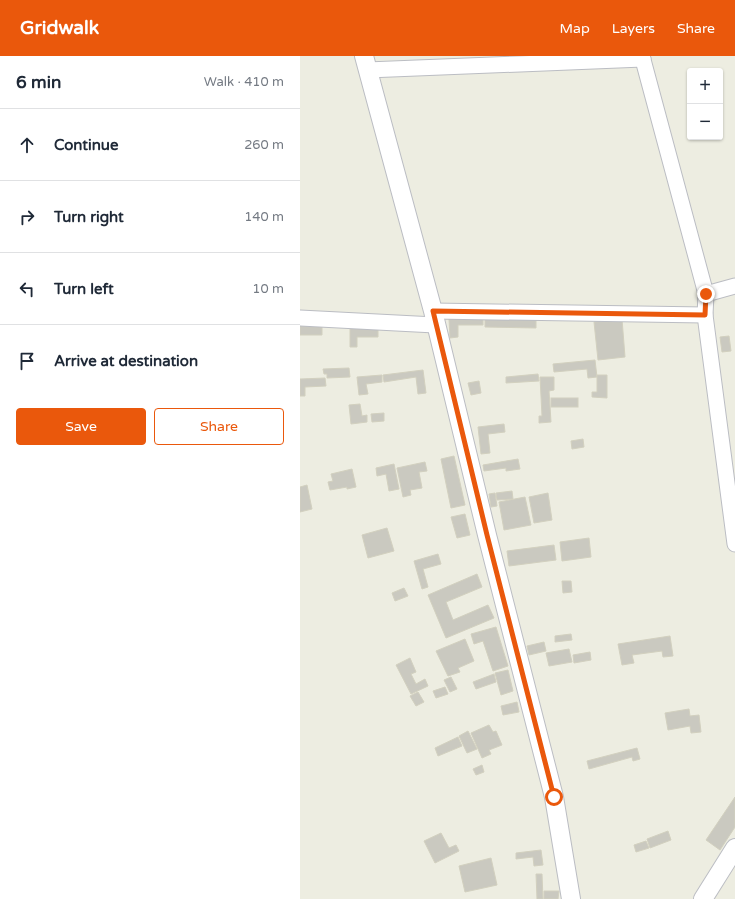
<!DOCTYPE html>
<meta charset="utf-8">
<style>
:root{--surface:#fff;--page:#f6f6f7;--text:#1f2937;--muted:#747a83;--line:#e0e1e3;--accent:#ea580c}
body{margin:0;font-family:"Varela Round",sans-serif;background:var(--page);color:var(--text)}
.controls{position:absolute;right:12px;top:12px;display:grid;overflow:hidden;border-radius:4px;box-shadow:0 1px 3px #0004}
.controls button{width:36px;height:36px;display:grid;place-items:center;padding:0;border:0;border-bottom:1px solid var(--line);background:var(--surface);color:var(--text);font:20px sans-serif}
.stop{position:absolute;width:12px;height:12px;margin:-9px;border:3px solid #ea580c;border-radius:50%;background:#fff}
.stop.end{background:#ea580c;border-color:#fff;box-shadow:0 1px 4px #0008}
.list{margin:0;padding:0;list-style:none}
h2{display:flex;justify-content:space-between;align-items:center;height:52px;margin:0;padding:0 16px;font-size:17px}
h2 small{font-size:13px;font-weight:400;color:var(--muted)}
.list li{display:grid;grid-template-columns:26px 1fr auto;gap:12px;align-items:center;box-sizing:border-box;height:72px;padding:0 16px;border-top:1px solid var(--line)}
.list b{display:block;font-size:15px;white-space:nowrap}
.list em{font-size:13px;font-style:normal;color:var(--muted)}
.actions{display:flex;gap:8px;padding:12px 16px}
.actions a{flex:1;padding:9px 0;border:1px solid var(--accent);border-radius:4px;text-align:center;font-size:14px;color:var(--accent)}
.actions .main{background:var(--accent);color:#fff}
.icon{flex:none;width:22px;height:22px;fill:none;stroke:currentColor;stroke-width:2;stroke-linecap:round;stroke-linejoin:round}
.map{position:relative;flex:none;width:435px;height:843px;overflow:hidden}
header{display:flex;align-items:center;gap:24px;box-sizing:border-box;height:56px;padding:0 20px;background:var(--accent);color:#fff}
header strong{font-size:19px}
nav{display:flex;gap:22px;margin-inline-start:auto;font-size:14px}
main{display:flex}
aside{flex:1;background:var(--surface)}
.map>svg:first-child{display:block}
</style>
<header>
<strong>Gridwalk</strong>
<nav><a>Map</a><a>Layers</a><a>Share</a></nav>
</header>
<main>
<aside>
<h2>6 min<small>Walk · 410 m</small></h2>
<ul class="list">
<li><svg class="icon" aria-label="ahead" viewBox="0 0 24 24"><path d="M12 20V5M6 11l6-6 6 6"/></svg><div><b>Continue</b></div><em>260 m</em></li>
<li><svg class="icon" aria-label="right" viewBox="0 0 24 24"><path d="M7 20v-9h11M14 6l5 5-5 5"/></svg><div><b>Turn right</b></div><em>140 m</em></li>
<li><svg class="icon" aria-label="left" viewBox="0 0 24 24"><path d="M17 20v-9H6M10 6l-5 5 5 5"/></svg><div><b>Turn left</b></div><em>10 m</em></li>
<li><svg class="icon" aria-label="arrive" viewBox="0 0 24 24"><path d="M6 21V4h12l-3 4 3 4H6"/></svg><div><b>Arrive at destination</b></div></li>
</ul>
<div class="actions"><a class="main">Save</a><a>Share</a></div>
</aside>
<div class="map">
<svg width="435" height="843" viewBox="0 0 435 843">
<rect width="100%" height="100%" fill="#edede1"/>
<!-- building -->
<g fill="#cac9c0" stroke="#d2d0bf">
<polygon points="183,262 183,269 158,269 158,281 150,282 149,263"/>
<polygon points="185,263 236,264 236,272 185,271"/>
<polygon points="322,263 325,301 298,304 294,266"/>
<polygon points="0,270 22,271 22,279 0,279"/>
<polygon points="50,272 78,272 78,281 57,281 57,291 50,291"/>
<polygon points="429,280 431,295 422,296 420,281"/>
<polygon points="295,304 297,321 288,322 287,313 254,316 253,308"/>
<polygon points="49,312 50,321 27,322 27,318 24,318 23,313"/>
<polygon points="123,314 126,337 118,338 116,321 84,326 83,319"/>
<polygon points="238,318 239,325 206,327 206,321"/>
<polygon points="82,319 82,326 66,328 68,338 59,339 57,321"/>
<polygon points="297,319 307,319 307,342 292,341 292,336 297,336"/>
<polygon points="240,321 254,321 254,334 249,335 251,366 239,367 239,360 242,360"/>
<polygon points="25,322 26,330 5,331 5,340 0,340 0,323"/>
<polygon points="179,325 181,337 171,339 168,327"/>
<rect x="251" y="342" width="27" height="9"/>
<polygon points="60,348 62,360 67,359 67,366 51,368 49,349"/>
<polygon points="84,357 84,365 72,366 71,358"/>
<polygon points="204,368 205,376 188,378 190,397 181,398 178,371"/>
<polygon points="283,383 284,391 272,393 271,385"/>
<polygon points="154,400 165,449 151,452 141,403"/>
<polygon points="218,403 220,413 206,415 206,412 184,415 183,409"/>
<polygon points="125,406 127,415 119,416 122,432 110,434 111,439 103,441 97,412"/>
<polygon points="94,408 99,433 89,435 86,418 77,420 76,412"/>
<polygon points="52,413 56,431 47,433 47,431 30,434 28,426 33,425 31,418"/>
<polygon points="7,429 12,453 0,456 0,431"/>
<polygon points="212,435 213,443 197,444 196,437"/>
<polygon points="195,437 197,450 191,451 189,438"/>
<polygon points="248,437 252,464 234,467 229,441"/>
<polygon points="225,441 231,469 204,474 199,446"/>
<polygon points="165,458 170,479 157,482 151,461"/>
<polygon points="87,472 94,495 68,502 62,479"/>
<polygon points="289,482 291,501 262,505 260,486"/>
<polygon points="254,489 256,504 209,510 207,495"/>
<polygon points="138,498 141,508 123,513 128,531 122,533 114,505"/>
<polygon points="177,518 182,531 146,546 153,564 188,549 194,562 146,582 128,539"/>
<polygon points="262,525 271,525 272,536 263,537"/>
<polygon points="104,532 108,540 95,545 92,537"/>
<polygon points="196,571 208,610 193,615 183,585 174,588 171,578"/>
<polygon points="271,578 272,584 255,586 255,580"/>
<polygon points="370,580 373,600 363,601 362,595 332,599 334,607 322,609 318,588"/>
<polygon points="165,583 174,605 158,612 160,616 148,620 136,595"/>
<polygon points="244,586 246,595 229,599 227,590"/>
<polygon points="269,593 272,606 249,610 246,597"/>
<polygon points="290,596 291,604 274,607 273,599"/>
<polygon points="110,602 116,616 111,618 116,628 125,623 128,630 111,638 96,609"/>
<polygon points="208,614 213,635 201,639 195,617"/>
<polygon points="194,618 196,626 176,633 173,626"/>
<polygon points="151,621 157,633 150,636 144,624"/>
<polygon points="145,631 148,638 136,642 133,635"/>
<polygon points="118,636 124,646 116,650 110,640"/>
<polygon points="217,646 219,656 203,659 201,650"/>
<polygon points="389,653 390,660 399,659 401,676 391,677 390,670 368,674 365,657"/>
<polygon points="189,669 193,676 196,675 202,689 189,694 191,698 182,702 171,677"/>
<polygon points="168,675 177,693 167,697 159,680"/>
<polygon points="158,681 162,690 138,700 135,692"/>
<polygon points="337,692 340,703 333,705 332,701 289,713 287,705"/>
<polygon points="182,709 184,716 176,719 173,713"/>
<polygon points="435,741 435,771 420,794 406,784"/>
<polygon points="368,775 371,784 350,792 347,783"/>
<polygon points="141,777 149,792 156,789 159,795 135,807 124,785"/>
<polygon points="346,785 349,792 336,796 334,789"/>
<polygon points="241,794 243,809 234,810 233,801 216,803 216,797"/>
<polygon points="191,802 197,829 165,836 159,810"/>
<polygon points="236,818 242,818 243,843 237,843"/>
<polygon points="244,835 259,835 258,843 244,843"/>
</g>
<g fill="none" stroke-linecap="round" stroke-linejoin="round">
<defs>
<g id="minor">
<polyline points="342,0 406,238 405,259 435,488"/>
<polyline points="67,14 343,3"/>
<polyline points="406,238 435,230"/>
<polyline points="133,255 405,259"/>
<polyline points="0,262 135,269"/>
</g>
<g id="tertiary">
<polyline points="64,0 133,255 187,479 254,741 271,843"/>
<polyline points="403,843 435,792"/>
</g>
</defs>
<!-- minor casing -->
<use href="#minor" stroke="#bbbdc3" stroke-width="17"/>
<!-- tertiary casing -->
<use href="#tertiary" stroke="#bbbdc3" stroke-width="20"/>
<!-- minor -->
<use href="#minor" stroke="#fff" stroke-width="15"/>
<!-- tertiary -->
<use href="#tertiary" stroke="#fff" stroke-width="18"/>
</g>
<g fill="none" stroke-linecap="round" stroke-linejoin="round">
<!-- route -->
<polyline stroke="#ea580c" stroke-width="5" points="254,741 187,479 133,255 405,259 406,238"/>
</g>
</svg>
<div class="controls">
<button>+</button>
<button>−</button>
</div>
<div class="stop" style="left:254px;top:741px"></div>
<div class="stop end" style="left:406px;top:238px"></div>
</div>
</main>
